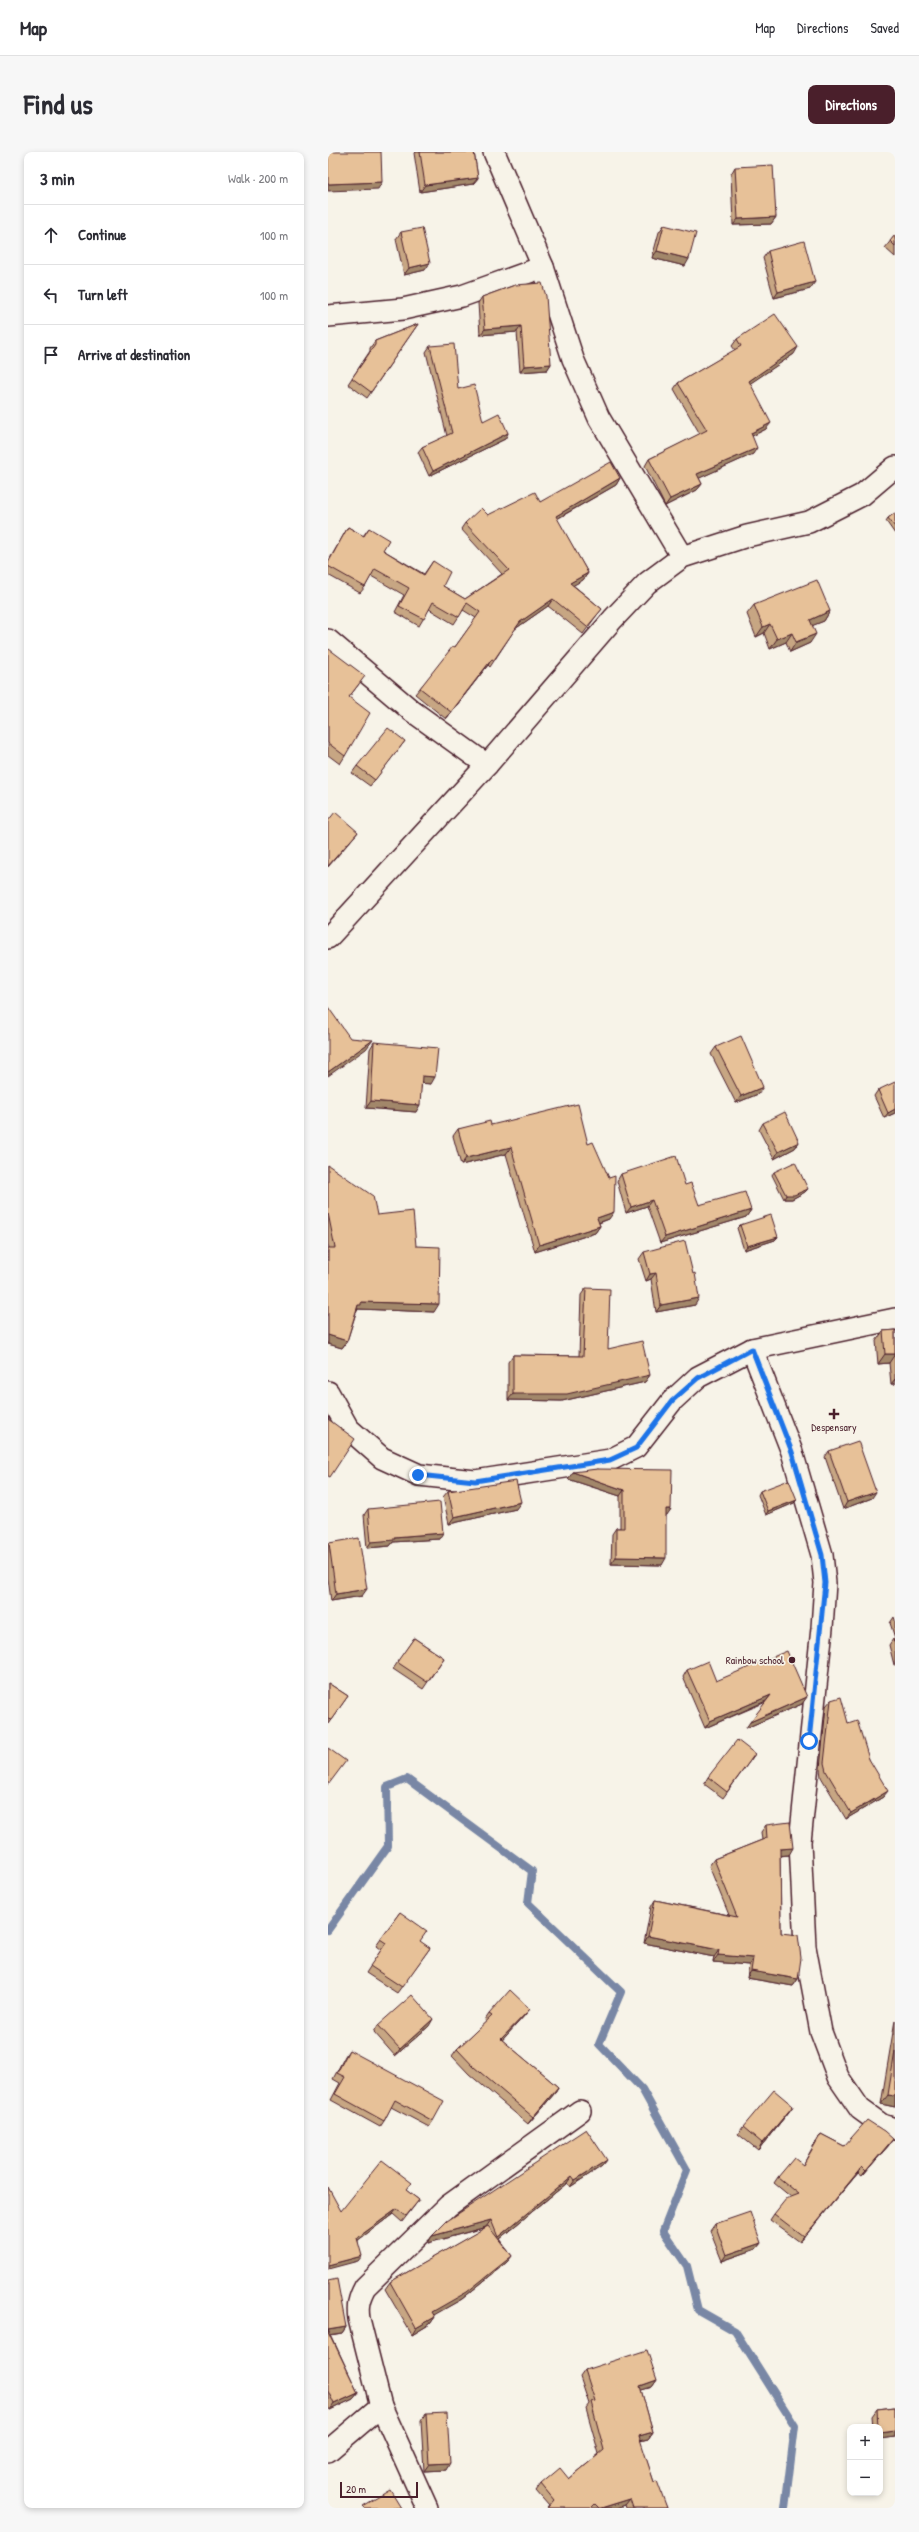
<!DOCTYPE html>
<meta charset="utf-8">
<style>
:root{--surface:#fff;--page:#f7f7f7;--text:#2b2b33;--muted:#7c7c81;--line:#e1e1e2;--accent:#4a1f2b}
body{margin:0;font-family:"Patrick Hand",sans-serif;background:var(--page);color:var(--text)}
.controls{position:absolute;right:12px;bottom:12px;display:grid;overflow:hidden;border-radius:8px;box-shadow:0 2px 6px #0003}
.controls button{width:36px;height:36px;display:grid;place-items:center;padding:0;border:0;border-bottom:1px solid var(--line);background:var(--surface);color:var(--text);font:20px sans-serif}
.scale{position:absolute;left:12px;bottom:10px;width:78px;box-sizing:border-box;padding-left:4px;border:2px solid #4a1f2b;border-top:0;font-size:11px;line-height:14px;white-space:nowrap;color:#4a1f2b;-webkit-text-stroke:3px #f7f3e8;paint-order:stroke}
.stop{position:absolute;width:12px;height:12px;margin:-9px;border:3px solid #1a73e8;border-radius:50%;background:#fff}
.stop.end{background:#1a73e8;border-color:#fff;box-shadow:0 1px 4px #0008}
.list{margin:0;padding:0;list-style:none}
h2{display:flex;justify-content:space-between;align-items:center;height:52px;margin:0;padding:0 16px;font-size:17px}
h2 small{font-size:13px;font-weight:400;color:var(--muted)}
.list li{display:grid;grid-template-columns:26px 1fr auto;gap:12px;align-items:center;box-sizing:border-box;height:60px;padding:0 16px;border-top:1px solid var(--line)}
.list b{display:block;font-size:15px;white-space:nowrap}
.list em{font-size:13px;font-style:normal;color:var(--muted)}
.icon{flex:none;width:22px;height:22px;fill:none;stroke:currentColor;stroke-width:2;stroke-linecap:round;stroke-linejoin:round}
.map{position:relative;flex:none;width:567px;height:2356px;overflow:hidden;border-radius:8px}
header{display:flex;align-items:center;gap:24px;box-sizing:border-box;height:56px;padding:0 20px;background:var(--surface);border-bottom:1px solid var(--line)}
header strong{font-size:19px}
nav{display:flex;gap:22px;margin-inline-start:auto;font-size:14px}
.intro{display:flex;align-items:center;justify-content:space-between;box-sizing:border-box;height:96px;padding:0 24px}
h1{margin:0;font-size:28px}
.button{padding:10px 18px;border-radius:8px;background:var(--accent);color:#fff;font-size:14px;font-weight:700}
main{display:flex;gap:24px;padding:0 24px}
aside{flex:1;background:var(--surface);border-radius:8px;box-shadow:0 2px 6px #0003}
.map>svg:first-child{display:block}
</style>
<header>
<strong>Map</strong>
<nav><a>Map</a><a>Directions</a><a>Saved</a></nav>
</header>
<div class="intro"><h1>Find us</h1><a class="button">Directions</a></div>
<main>
<aside>
<h2>3 min<small>Walk · 200 m</small></h2>
<ul class="list">
<li><svg class="icon" aria-label="ahead" viewBox="0 0 24 24"><path d="M12 20V5M6 11l6-6 6 6"/></svg><div><b>Continue</b></div><em>100 m</em></li>
<li><svg class="icon" aria-label="left" viewBox="0 0 24 24"><path d="M17 20v-9H6M10 6l-5 5 5 5"/></svg><div><b>Turn left</b></div><em>100 m</em></li>
<li><svg class="icon" aria-label="arrive" viewBox="0 0 24 24"><path d="M6 21V4h12l-3 4 3 4H6"/></svg><div><b>Arrive at destination</b></div></li>
</ul>
</aside>
<div class="map">
<svg width="567" height="2356" viewBox="0 0 567 2356">
<rect width="100%" height="100%" fill="#f7f3e8"/>
<filter id="ink" filterUnits="userSpaceOnUse"><feTurbulence type="fractalNoise" baseFrequency=".025" numOctaves="2"/><feDisplacementMap in="SourceGraphic" scale="8" xChannelSelector="R" yChannelSelector="G"/><feConvolveMatrix kernelMatrix="1 2 1 2 8 2 1 2 1" color-interpolation-filters="sRGB"/></filter>
<g filter="url(#ink)">
<g fill="none" stroke-linecap="round" stroke-linejoin="round">
<!-- stream -->
<polyline stroke="#7987a5" stroke-width="8" points="0,1778 60,1694 59,1635 79,1627 204,1719 200,1751 293,1840 271,1892 314,1937 359,2018 335,2079 359,2114 370,2158 407,2179 467,2274 457,2356"/>
<defs>
<g id="minor">
<polyline points="166,0 215,115 245,207 271,266 354,405"/>
<polyline points="0,164 75,157 134,144 215,115"/>
<polyline points="0,488 84,559 159,613"/>
<polyline points="0,786 159,613 285,467 319,431 354,405 419,384 481,370 534,343 567,315"/>
<polyline points="424,1197 464,1300 494,1403 497,1431 494,1476 472,1690 477,1795 493,1880 510,1925 532,1957 554,1973 567,1977"/>
<polyline points="0,1240 20,1276 54,1306 91,1323 147,1329 282,1308 308,1295 344,1249 370,1225 424,1197 567,1167"/>
<polyline points="0,2299 53,2254"/>
<path d="M99,2356L53,2254L31,2167C29,2154 31,2146 37,2135L120,2054L252,1959"/>
</g>
</defs>
<!-- minor casing -->
<use href="#minor" stroke="#4a1f2b" stroke-width="24"/>
<!-- minor -->
<use href="#minor" stroke="#f7f3e8" stroke-width="21"/>
</g>
<!-- wall -->
<g fill="#c7a683" stroke="#4a1f2b">
<polygon points="87,0 146,0 150,26 145,32 92,40 86,1"/>
<polygon points="407,15 448,65 443,72 405,73 403,22"/>
<polygon points="336,73 357,114 324,106 331,80"/>
<polygon points="73,80 97,118 76,123 68,87"/>
<polygon points="567,83 567,105 557,96"/>
<polygon points="440,99 482,137 446,146 435,106"/>
<polygon points="187,133 223,212 219,218 192,220 189,180 152,183 150,151 154,145"/>
<polygon points="90,172 39,246 20,232 42,199 42,196 47,189"/>
<polygon points="409,187 466,202 422,231 438,277 424,284 425,302 371,326 374,332 369,338 337,354 317,314 321,307 372,282 346,237 350,231 407,198 404,194"/>
<polygon points="102,194 130,237 155,269 180,281 177,287 101,324 90,300 94,295 119,284 98,200"/>
<polygon points="292,326 288,333 229,367 260,421 255,428 245,433 274,457 269,463 255,482 220,454 187,477 162,515 160,513 118,567 87,542 92,536 127,495 148,466 135,458 126,472 101,457 91,474 67,460 76,443 43,424 37,435 32,441 0,423 0,410 20,375 35,384 41,376 55,398 96,422 105,409 115,434 137,447 174,422 133,377 137,371 160,363 212,350"/>
<polygon points="567,361 567,382 558,369 560,366"/>
<polygon points="426,453 502,459 496,469 485,473 482,491 462,500 458,490 442,497 436,481 428,485 419,462"/>
<polygon points="0,498 31,532 21,545 17,604 12,612 0,603"/>
<polygon points="77,589 42,634 24,621 29,614"/>
<polygon points="46,890 103,932 94,931 88,960 38,956 42,897"/>
<polygon points="388,895 430,942 408,951 383,902"/>
<polygon points="550,938 567,961 556,966 546,944"/>
<polygon points="435,971 471,990 467,996 446,1007 431,978"/>
<polygon points="163,973 260,992 281,1026 281,1067 271,1071 272,1074 267,1081 207,1100 178,1002 133,1013 125,984 130,977"/>
<polygon points="0,1013 49,1063 88,1094 106,1160 30,1157 28,1161 19,1189 14,1196 0,1192 0,1096 1,1096 0,1092"/>
<polygon points="446,1020 480,1037 477,1040 464,1047 456,1047 444,1023"/>
<polygon points="293,1022 357,1033 371,1053 423,1058 418,1065 332,1091 319,1054 298,1061 289,1029"/>
<polygon points="412,1073 447,1088 416,1098 409,1076"/>
<polygon points="316,1100 367,1153 328,1160 323,1127 318,1129 311,1107"/>
<polygon points="258,1136 280,1197 322,1223 317,1230 234,1249 180,1248 180,1210 185,1203 251,1204 253,1143"/>
<polygon points="567,1178 567,1232 563,1232 561,1211 550,1212 548,1189 555,1179"/>
<polygon points="501,1299 544,1346 515,1357 497,1305"/>
<polygon points="269,1317 343,1357 338,1363 334,1413 283,1412 284,1382 288,1376 292,1376 292,1344 240,1327"/>
<polygon points="120,1339 188,1357 121,1372 115,1345"/>
<polygon points="432,1339 466,1351 438,1363 430,1343"/>
<polygon points="40,1357 111,1387 65,1390 62,1394 39,1396 36,1363"/>
<polygon points="1,1391 34,1444 3,1449 0,1426 0,1392"/>
<polygon points="566,1465 567,1468 567,1513 566,1513 561,1493 565,1487 567,1486 562,1471"/>
<polygon points="86,1486 116,1506 95,1537 65,1517"/>
<polygon points="359,1518 388,1529 474,1552 418,1576 438,1550 377,1576 355,1525"/>
<polygon points="0,1531 20,1544 0,1572"/>
<polygon points="503,1548 520,1571 541,1607 555,1645 518,1667 493,1625 492,1617 498,1554"/>
<polygon points="427,1602 395,1646 376,1632 380,1625"/>
<polygon points="438,1673 461,1703 452,1704 453,1781 470,1827 465,1834 419,1826 421,1813 385,1810 386,1805 316,1791 323,1755 327,1748 401,1763 381,1714 386,1707 434,1688 433,1680"/>
<polygon points="72,1760 92,1790 102,1796 69,1841 38,1821 53,1798 48,1794"/>
<polygon points="161,1862 197,1863 174,1888 230,1935 226,1942 200,1972 141,1922 124,1904 129,1897 158,1870 157,1868"/>
<polygon points="567,1868 567,1955 553,1952"/>
<polygon points="50,1873 101,1874 67,1904 46,1880"/>
<polygon points="21,1898 105,1969 101,1975 63,1955 56,1969 52,1975 3,1948 12,1931 5,1927 17,1904"/>
<polygon points="465,1954 460,1961 430,1998 410,1982 415,1975"/>
<polygon points="493,1982 516,1994 561,1993 534,2024 530,2021 472,2090 442,2068 446,2062 463,2045 446,2031 450,2025 475,2013 489,1987"/>
<polygon points="279,2008 274,2014 242,2035 239,2031 171,2087 184,2104 179,2110 134,2147 105,2163 107,2165 102,2172 84,2183 57,2137 62,2130 159,2075 100,2091 104,2084"/>
<polygon points="79,2039 91,2048 74,2070 65,2062 30,2088 30,2109 13,2059"/>
<polygon points="387,2072 433,2091 428,2097 394,2109 382,2079"/>
<polygon points="0,2129 18,2175 14,2181 3,2183 30,2241 25,2247 2,2258 0,2255"/>
<polygon points="257,2218 329,2228 324,2235 313,2238 325,2280 320,2287 312,2289 326,2330 339,2356 298,2356 297,2353 289,2356 219,2356 221,2354 208,2339 213,2332 241,2327 271,2302 258,2256 261,2252 252,2225"/>
<polygon points="567,2255 567,2285 552,2287 552,2275 545,2275 544,2264 549,2257"/>
<polygon points="98,2262 118,2318 96,2319 93,2269"/>
</g>
<!-- shaded-wall -->
<g fill="#a2876a" stroke="#4a1f2b">
<polygon points="150,26 145,32 92,40 97,33"/>
<polygon points="54,30 50,37 0,39 0,32"/>
<polygon points="448,65 443,72 405,73 410,67"/>
<polygon points="329,99 361,107 357,114 324,106"/>
<polygon points="102,111 97,118 76,123 81,116"/>
<polygon points="487,130 482,137 446,146 450,140"/>
<polygon points="193,174 189,180 152,183 157,177"/>
<polygon points="470,195 466,202 417,235 421,229"/>
<polygon points="223,212 219,218 192,220 196,214"/>
<polygon points="443,271 438,277 418,287 423,281"/>
<polygon points="180,281 177,287 101,324 105,319"/>
<polygon points="429,296 425,302 365,329 369,322"/>
<polygon points="292,326 288,333 223,370 228,364"/>
<polygon points="374,332 369,338 337,354 342,347"/>
<polygon points="260,421 255,428 237,438 242,431"/>
<polygon points="225,447 220,454 187,477 192,470"/>
<polygon points="502,459 496,469 476,477 482,468"/>
<polygon points="442,472 436,481 428,485 435,475"/>
<polygon points="464,481 458,490 442,497 449,487"/>
<polygon points="488,482 482,491 462,500 468,490"/>
<polygon points="164,507 160,513 118,567 123,560"/>
<polygon points="30,680 25,686 0,715 0,714"/>
<polygon points="45,888 38,897 0,924 0,920"/>
<polygon points="94,924 107,925 103,932 89,931"/>
<polygon points="435,935 430,942 408,951 413,944"/>
<polygon points="43,949 92,953 88,960 38,956"/>
<polygon points="567,957 567,961 556,966 560,961"/>
<polygon points="471,990 467,996 446,1007 450,1000"/>
<polygon points="183,995 178,1002 133,1013 138,1006"/>
<polygon points="480,1037 477,1040 464,1047 456,1047 458,1043"/>
<polygon points="324,1048 319,1054 298,1061 303,1055"/>
<polygon points="423,1058 418,1065 332,1091 337,1085"/>
<polygon points="286,1060 281,1067 264,1073 269,1066"/>
<polygon points="272,1074 267,1081 207,1100 211,1093"/>
<polygon points="450,1085 447,1088 416,1098 419,1094"/>
<polygon points="328,1121 323,1127 318,1129 322,1122"/>
<polygon points="371,1146 367,1153 328,1160 333,1153"/>
<polygon points="33,1150 111,1152 106,1160 30,1157 28,1161 30,1153"/>
<polygon points="0,1183 19,1189 14,1196 0,1192"/>
<polygon points="557,1202 567,1202 561,1211 550,1212"/>
<polygon points="322,1223 317,1230 234,1249 180,1248 185,1242"/>
<polygon points="567,1227 567,1232 563,1232"/>
<polygon points="245,1320 296,1338 292,1344 240,1327"/>
<polygon points="548,1340 544,1346 515,1357 519,1350"/>
<polygon points="469,1348 466,1351 438,1363 440,1359"/>
<polygon points="193,1350 188,1357 121,1372 126,1365"/>
<polygon points="338,1357 343,1357 339,1363 334,1363"/>
<polygon points="115,1381 111,1387 65,1390 62,1394 39,1396 43,1390 66,1385"/>
<polygon points="288,1405 338,1406 334,1413 283,1412"/>
<polygon points="39,1437 34,1444 3,1449 8,1442"/>
<polygon points="443,1543 438,1549 377,1576 382,1569"/>
<polygon points="479,1545 474,1552 418,1576 422,1570"/>
<polygon points="560,1639 555,1645 518,1667 523,1661"/>
<polygon points="465,1696 461,1703 447,1704 452,1697"/>
<polygon points="320,1784 391,1798 386,1805 316,1791"/>
<polygon points="390,1803 425,1806 421,1813 385,1810"/>
<polygon points="423,1819 470,1827 465,1834 419,1826"/>
<polygon points="202,1857 197,1863 169,1894 173,1887"/>
<polygon points="105,1867 101,1874 67,1904 72,1897"/>
<polygon points="230,1935 226,1942 200,1972 205,1965"/>
<polygon points="560,1943 567,1944 567,1955 553,1952"/>
<polygon points="465,1954 460,1961 430,1998 434,1991"/>
<polygon points="565,1987 561,1993 534,2024 538,2019"/>
<polygon points="279,2008 274,2014 242,2035 247,2028"/>
<polygon points="534,2015 530,2021 472,2090 476,2085"/>
<polygon points="244,2024 239,2031 165,2092 170,2085"/>
<polygon points="69,2057 65,2062 25,2092 29,2086"/>
<polygon points="163,2068 158,2075 100,2091 104,2084"/>
<polygon points="433,2091 428,2097 394,2109 398,2103"/>
<polygon points="34,2104 30,2109 0,2117 0,2113"/>
<polygon points="184,2104 179,2110 134,2147 99,2167 104,2160"/>
<polygon points="107,2165 102,2172 84,2183 88,2176"/>
<polygon points="18,2175 14,2181 0,2183 0,2178"/>
<polygon points="329,2228 324,2235 307,2240 312,2234"/>
<polygon points="30,2241 25,2247 2,2258 6,2252"/>
<polygon points="567,2279 567,2285 552,2287 552,2281"/>
<polygon points="325,2280 320,2287 306,2290 311,2284"/>
<polygon points="122,2311 118,2318 96,2319 101,2312"/>
<polygon points="302,2347 297,2353 289,2356 273,2356"/>
</g>
<!-- building -->
<g fill="#e7c198" stroke="#4a1f2b">
<polygon points="0,0 53,0 54,30 0,32"/>
<polygon points="92,0 146,0 150,26 97,33"/>
<polygon points="445,13 448,65 410,67 407,15"/>
<polygon points="336,73 368,81 361,107 329,99"/>
<polygon points="94,76 102,111 81,116 73,80"/>
<polygon points="567,83 567,94 562,89"/>
<polygon points="476,89 487,130 450,140 440,99"/>
<polygon points="214,131 218,144 223,212 196,214 193,174 157,177 154,145 187,133"/>
<polygon points="447,162 470,195 421,229 443,271 423,281 429,296 369,322 374,332 342,347 321,307 379,278 350,231 413,194 409,187"/>
<polygon points="90,172 43,240 24,226 47,193 47,189"/>
<polygon points="126,192 130,237 146,233 155,269 171,261 180,281 105,319 94,295 124,281 102,194"/>
<polygon points="283,310 292,326 228,364 260,421 242,431 274,457 259,475 225,447 192,470 166,508 164,507 123,560 92,536 125,494 127,495 152,460 139,451 131,465 105,450 96,467 71,454 81,436 47,417 37,435 0,414 0,411 20,375 36,384 41,376 61,388 55,398 96,423 105,409 122,420 115,434 137,447 181,418 137,371 153,356 160,363 207,340 212,350"/>
<polygon points="567,361 567,375 560,366"/>
<polygon points="489,428 502,459 482,468 488,482 468,490 464,481 449,487 442,472 435,475 426,453"/>
<polygon points="1,497 37,524 21,545 42,561 17,604 0,591 0,498"/>
<polygon points="60,576 77,589 47,628 29,614"/>
<polygon points="7,660 30,680 0,714 0,669"/>
<polygon points="0,855 22,886 45,888 0,920"/>
<polygon points="413,884 435,935 413,944 388,895"/>
<polygon points="46,890 110,896 107,925 94,924 92,953 43,949"/>
<polygon points="567,930 567,957 560,961 550,938"/>
<polygon points="250,952 260,992 265,990 281,1026 287,1024 286,1060 269,1066 272,1074 211,1093 183,995 138,1006 130,977 162,969 163,973"/>
<polygon points="457,960 471,990 450,1000 435,971"/>
<polygon points="348,1004 357,1033 363,1031 371,1053 417,1040 423,1058 337,1085 324,1048 303,1055 293,1022"/>
<polygon points="467,1010 480,1037 466,1043 458,1043 446,1020"/>
<polygon points="0,1013 45,1044 49,1063 85,1059 88,1094 112,1095 111,1152 33,1150 33,1153 30,1153 19,1189 0,1183 0,1096 7,1096 0,1061"/>
<polygon points="443,1063 450,1085 419,1094 412,1073"/>
<polygon points="357,1089 365,1122 367,1121 371,1146 333,1153 328,1121 322,1122 316,1100"/>
<polygon points="258,1136 282,1137 280,1197 314,1189 322,1223 239,1242 185,1242 185,1203 255,1204"/>
<polygon points="567,1178 567,1202 557,1202 555,1179"/>
<polygon points="0,1267 27,1287 2,1325 0,1324"/>
<polygon points="530,1289 548,1340 519,1350 501,1299"/>
<polygon points="269,1317 344,1318 343,1357 338,1357 338,1406 288,1405 288,1376 296,1376 296,1338 245,1320"/>
<polygon points="461,1328 469,1348 440,1359 432,1339"/>
<polygon points="188,1329 193,1350 126,1365 120,1339"/>
<polygon points="112,1350 115,1381 66,1385 66,1388 43,1390 40,1357"/>
<polygon points="31,1386 39,1437 8,1442 1,1391"/>
<polygon points="86,1486 116,1506 99,1530 69,1510"/>
<polygon points="567,1486 567,1493 565,1487"/>
<polygon points="459,1499 479,1545 422,1570 443,1543 382,1569 359,1518 380,1509 388,1529"/>
<polygon points="0,1531 20,1544 3,1568 0,1567"/>
<polygon points="513,1545 520,1571 529,1568 541,1607 560,1639 523,1661 498,1619 496,1611 503,1548"/>
<polygon points="409,1588 427,1602 399,1640 380,1625"/>
<polygon points="0,1596 18,1609 0,1633"/>
<polygon points="462,1670 465,1696 452,1697 453,1781 470,1783 473,1806 470,1827 423,1819 425,1806 390,1803 391,1798 320,1784 327,1748 409,1765 386,1707 439,1686 438,1673"/>
<polygon points="72,1760 99,1779 92,1789 102,1796 74,1835 42,1814 58,1791 52,1787"/>
<polygon points="182,1838 202,1857 173,1887 230,1935 205,1965 146,1915 129,1897 164,1864 161,1862"/>
<polygon points="84,1843 105,1867 72,1897 50,1873"/>
<polygon points="21,1898 116,1949 105,1969 67,1948 56,1969 7,1942 17,1925 9,1921"/>
<polygon points="567,1899 567,1944 560,1943"/>
<polygon points="446,1938 465,1954 434,1991 415,1975"/>
<polygon points="539,1968 556,1979 565,1987 538,2019 534,2015 476,2085 446,2062 458,2047 471,2042 450,2025 466,2006 475,2013 493,1982 516,1994"/>
<polygon points="258,1977 279,2008 247,2028 244,2024 170,2085 163,2068 104,2084 119,2069"/>
<polygon points="54,2008 84,2031 78,2038 91,2048 78,2064 69,2057 29,2086 34,2104 0,2113 0,2035 13,2059"/>
<polygon points="422,2060 433,2091 398,2103 387,2072"/>
<polygon points="160,2074 184,2104 139,2140 104,2160 107,2165 88,2176 62,2130"/>
<polygon points="9,2127 18,2175 0,2178 30,2241 6,2252 0,2239 0,2129"/>
<polygon points="319,2198 329,2228 312,2234 325,2280 311,2284 326,2330 329,2329 339,2356 305,2356 302,2347 273,2356 271,2356 267,2352 263,2356 219,2356 226,2348 213,2332 232,2316 241,2327 276,2298 263,2250 267,2249 257,2218"/>
<polygon points="567,2255 567,2279 552,2281 552,2275 550,2275 549,2257"/>
<polygon points="119,2261 122,2311 101,2312 98,2262"/>
<polygon points="62,2338 73,2356 37,2356 35,2354"/>
</g>
</g>
<g fill="none" stroke-linecap="round" stroke-linejoin="round" filter="url(#ink)">
<!-- route -->
<polyline stroke="#1a73e8" stroke-width="5" points="90,1323 147,1329 282,1308 308,1296 344,1249 370,1226 424,1197 464,1300 494,1403 497,1431 481,1589"/>
</g>
<!-- markers -->
<g fill="#4a1f2b" stroke="#f7f3e8" stroke-width="1.5">
<path d="M504 1256h4v4h4v4h-4v4h-4v-4h-4v-4h4z"/>
<circle cx="464" cy="1508" r="4"/>
</g>
<g text-anchor="middle" stroke-width="3.5" stroke-linejoin="round" paint-order="stroke">
<!-- poi labels -->
<g font-size="11" fill="#4a1f2b" stroke="#f7f3e8">
<text x="506" y="1279">Despensary</text>
<text x="456" y="1512" text-anchor="end">Rainbow school</text>
</g>
</g>
</svg>
<div class="controls">
<button>+</button>
<button>−</button>
</div>
<div class="scale">20 m</div>
<div class="stop" style="left:481px;top:1589px"></div>
<div class="stop end" style="left:90px;top:1323px"></div>
</div>
</main>
